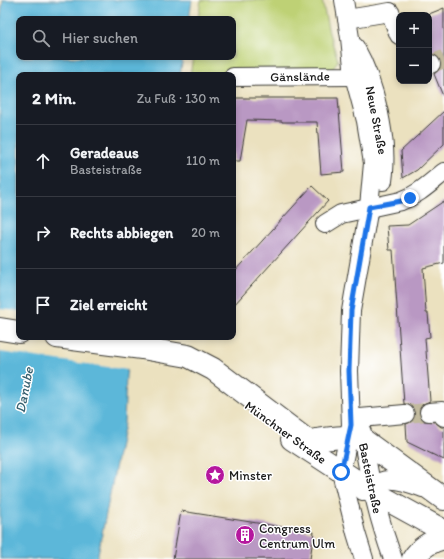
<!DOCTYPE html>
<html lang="de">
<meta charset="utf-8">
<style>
:root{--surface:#171b24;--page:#242831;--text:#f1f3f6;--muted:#9ea1a6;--line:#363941}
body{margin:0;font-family:Itim,sans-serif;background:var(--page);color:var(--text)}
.controls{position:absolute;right:12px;top:12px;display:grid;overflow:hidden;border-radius:8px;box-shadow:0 2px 6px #0003}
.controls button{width:36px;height:36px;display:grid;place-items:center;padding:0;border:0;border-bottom:1px solid var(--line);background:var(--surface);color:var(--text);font:20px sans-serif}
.stop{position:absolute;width:12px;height:12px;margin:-9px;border:3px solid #1a73e8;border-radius:50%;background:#fff}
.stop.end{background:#1a73e8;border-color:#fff;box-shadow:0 1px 4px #0008}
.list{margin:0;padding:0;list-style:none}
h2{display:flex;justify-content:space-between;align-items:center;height:52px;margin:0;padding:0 16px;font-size:17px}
h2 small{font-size:13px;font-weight:400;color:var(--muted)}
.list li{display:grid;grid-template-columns:26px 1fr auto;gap:12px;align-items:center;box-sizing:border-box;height:72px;padding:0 16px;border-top:1px solid var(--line)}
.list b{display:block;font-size:15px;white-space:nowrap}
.list p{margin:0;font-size:13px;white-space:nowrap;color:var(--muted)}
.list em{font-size:13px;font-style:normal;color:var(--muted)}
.icon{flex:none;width:22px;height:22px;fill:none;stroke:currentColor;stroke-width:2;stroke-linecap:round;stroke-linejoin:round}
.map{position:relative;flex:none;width:444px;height:559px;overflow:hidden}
.search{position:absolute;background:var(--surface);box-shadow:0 2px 6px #0003;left:16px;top:16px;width:220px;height:44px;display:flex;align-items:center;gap:10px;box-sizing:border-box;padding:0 14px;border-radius:8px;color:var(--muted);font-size:15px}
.panel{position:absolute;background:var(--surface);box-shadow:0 2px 6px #0003;left:16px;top:72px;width:220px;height:268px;border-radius:8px}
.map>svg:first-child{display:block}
</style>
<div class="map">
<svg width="444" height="559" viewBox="0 0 444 559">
<rect width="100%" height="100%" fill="#fff"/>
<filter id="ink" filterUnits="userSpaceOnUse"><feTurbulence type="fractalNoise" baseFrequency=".025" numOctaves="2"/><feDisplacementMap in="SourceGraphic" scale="8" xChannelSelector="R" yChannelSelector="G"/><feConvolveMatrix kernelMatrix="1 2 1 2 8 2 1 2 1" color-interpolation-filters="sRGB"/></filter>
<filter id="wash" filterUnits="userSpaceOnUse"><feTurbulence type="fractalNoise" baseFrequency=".012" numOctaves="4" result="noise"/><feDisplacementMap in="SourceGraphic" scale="16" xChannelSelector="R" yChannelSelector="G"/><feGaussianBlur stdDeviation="0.9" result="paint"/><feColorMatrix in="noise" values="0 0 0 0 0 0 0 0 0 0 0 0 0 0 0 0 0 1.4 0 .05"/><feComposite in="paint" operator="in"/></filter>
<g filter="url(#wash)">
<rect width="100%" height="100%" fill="#ebe1bf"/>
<!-- green -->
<polygon fill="#bed174" stroke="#6d7648" points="201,0 322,0 329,33 338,60 332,71 233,75 190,75 193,57 233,57 233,19 198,19"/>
<!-- water -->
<polygon fill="#5bb7d9" stroke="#3c6a7a" points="3,0 192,0 189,19 19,19 19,57 183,57 180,75 19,75 19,337 132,337 126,376 124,424 97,559 0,559 0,23"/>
<!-- pier -->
<polygon fill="#ebe1bf" points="0,309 19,311 19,337 134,337 129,370 0,352"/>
<g id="blocks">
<!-- building -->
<g fill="#b998c3">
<polygon points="444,8 444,96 443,96 434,74 440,69 441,64 440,59 436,55 429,54 429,14"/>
<polygon points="233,98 338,98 344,172 321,174 317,122 282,122 282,121 247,120 240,161 233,161"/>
<polygon points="444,111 444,144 417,170 403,178 401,151"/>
<polygon points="312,186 328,201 233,306 233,273"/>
<polygon points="444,201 444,263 423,268 426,313 428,313 430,337 425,338 430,401 423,404 420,407 419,412 420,418 424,421 435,422 441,427 444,427 444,460 407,442 406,424 411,422 415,418 415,413 413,408 409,404 404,404 393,250 389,250 387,226 408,225"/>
<polygon points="181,511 314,532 310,559 173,559"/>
</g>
</g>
</g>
<g filter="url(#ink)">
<use href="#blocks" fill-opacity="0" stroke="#3b3a34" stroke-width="1"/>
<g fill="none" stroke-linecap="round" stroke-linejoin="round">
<!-- minor-tunnel -->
<g stroke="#c2ba9e" stroke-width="18" stroke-dasharray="18 9" stroke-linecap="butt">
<polyline points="431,64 444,59"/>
<polyline points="405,414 429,412"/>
</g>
<defs>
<g id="minor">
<polyline points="344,0 350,38 354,76 366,121 373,163 369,207 351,311 349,371 351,425 341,472 356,533 364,559"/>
<polyline points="347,19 390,12 399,35"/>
<path d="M355,47C375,82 389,141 383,181"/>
<polyline points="429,64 431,64"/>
<polyline points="233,77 354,76 365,74"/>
<path d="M325,224L341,214L401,201C418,195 430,183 444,172"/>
<polyline points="429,412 442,411 443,416 444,417"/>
<polyline points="360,418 405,414"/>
<path d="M362,432C368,475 378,518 393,559"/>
<path d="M363,491C386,474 398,479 423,488"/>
</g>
<g id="major">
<polyline points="0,329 19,332"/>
<path d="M57,337L142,348L188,356L213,369L308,441C326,439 346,434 363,440L444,499"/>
<polyline points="292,439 373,492 444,531"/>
<path d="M413,559C420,548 431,541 444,538"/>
</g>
</defs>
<!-- minor casing -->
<use href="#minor" stroke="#3b3a34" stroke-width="20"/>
<!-- major casing -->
<use href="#major" stroke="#3b3a34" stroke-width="24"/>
<!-- minor -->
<use href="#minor" stroke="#fff" stroke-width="18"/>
<!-- major -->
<use href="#major" stroke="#fff" stroke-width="22"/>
</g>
</g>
<g fill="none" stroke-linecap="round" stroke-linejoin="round" filter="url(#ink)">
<!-- route -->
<polyline stroke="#1a73e8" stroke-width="5" points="341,472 351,425 349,371 351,311 369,207 401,201 410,198"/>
</g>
<!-- icons -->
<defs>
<symbol id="sight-disc" viewBox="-11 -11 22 22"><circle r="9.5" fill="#b5179e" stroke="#fff"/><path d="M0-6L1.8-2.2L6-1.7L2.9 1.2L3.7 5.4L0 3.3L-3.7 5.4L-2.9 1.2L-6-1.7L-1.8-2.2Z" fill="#fff"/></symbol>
<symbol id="building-disc" viewBox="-11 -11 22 22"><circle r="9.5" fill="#b5179e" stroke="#fff"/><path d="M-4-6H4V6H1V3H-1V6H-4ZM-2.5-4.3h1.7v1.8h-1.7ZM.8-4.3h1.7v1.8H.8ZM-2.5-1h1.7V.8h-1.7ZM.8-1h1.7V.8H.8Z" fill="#fff"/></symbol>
</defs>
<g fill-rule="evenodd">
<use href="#sight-disc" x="204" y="464" width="22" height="22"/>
<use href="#building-disc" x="234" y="524" width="22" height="22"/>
</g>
<g text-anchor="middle" stroke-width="3" stroke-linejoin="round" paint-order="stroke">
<!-- street labels -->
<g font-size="13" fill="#1c1c1c" stroke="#fff">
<text transform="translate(300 76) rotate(-1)" y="5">Gänslände</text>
<text transform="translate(377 120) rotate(79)" y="5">Neue Straße</text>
<text transform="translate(286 432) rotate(36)" y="5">Münchner Straße</text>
<text transform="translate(371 478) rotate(78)" y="5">Basteistraße</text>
</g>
<!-- poi labels -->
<g font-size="13" fill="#1c1c1c" stroke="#fff" text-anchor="start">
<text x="229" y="480">Minster</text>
<text x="259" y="533">Congress<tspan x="259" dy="15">Centrum Ulm</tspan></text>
</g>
<!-- water labels -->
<g font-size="14" font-style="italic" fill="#386271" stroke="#fff">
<text transform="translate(24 390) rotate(-79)" y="5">Danube</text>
</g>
</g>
</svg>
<div class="controls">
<button>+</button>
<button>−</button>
</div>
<div class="stop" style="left:341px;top:472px"></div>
<div class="stop end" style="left:410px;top:198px"></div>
<div class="search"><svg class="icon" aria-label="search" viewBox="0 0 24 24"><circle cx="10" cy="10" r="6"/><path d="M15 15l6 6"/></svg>Hier suchen</div>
<section class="panel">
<h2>2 Min.<small>Zu Fuß · 130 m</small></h2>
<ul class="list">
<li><svg class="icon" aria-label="ahead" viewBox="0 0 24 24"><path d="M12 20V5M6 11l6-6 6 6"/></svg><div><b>Geradeaus</b><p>Basteistraße</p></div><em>110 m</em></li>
<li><svg class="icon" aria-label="right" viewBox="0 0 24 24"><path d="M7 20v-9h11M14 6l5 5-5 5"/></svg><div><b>Rechts abbiegen</b></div><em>20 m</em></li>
<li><svg class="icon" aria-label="arrive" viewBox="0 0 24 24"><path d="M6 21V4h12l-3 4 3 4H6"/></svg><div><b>Ziel erreicht</b></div></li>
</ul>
</section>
</div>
